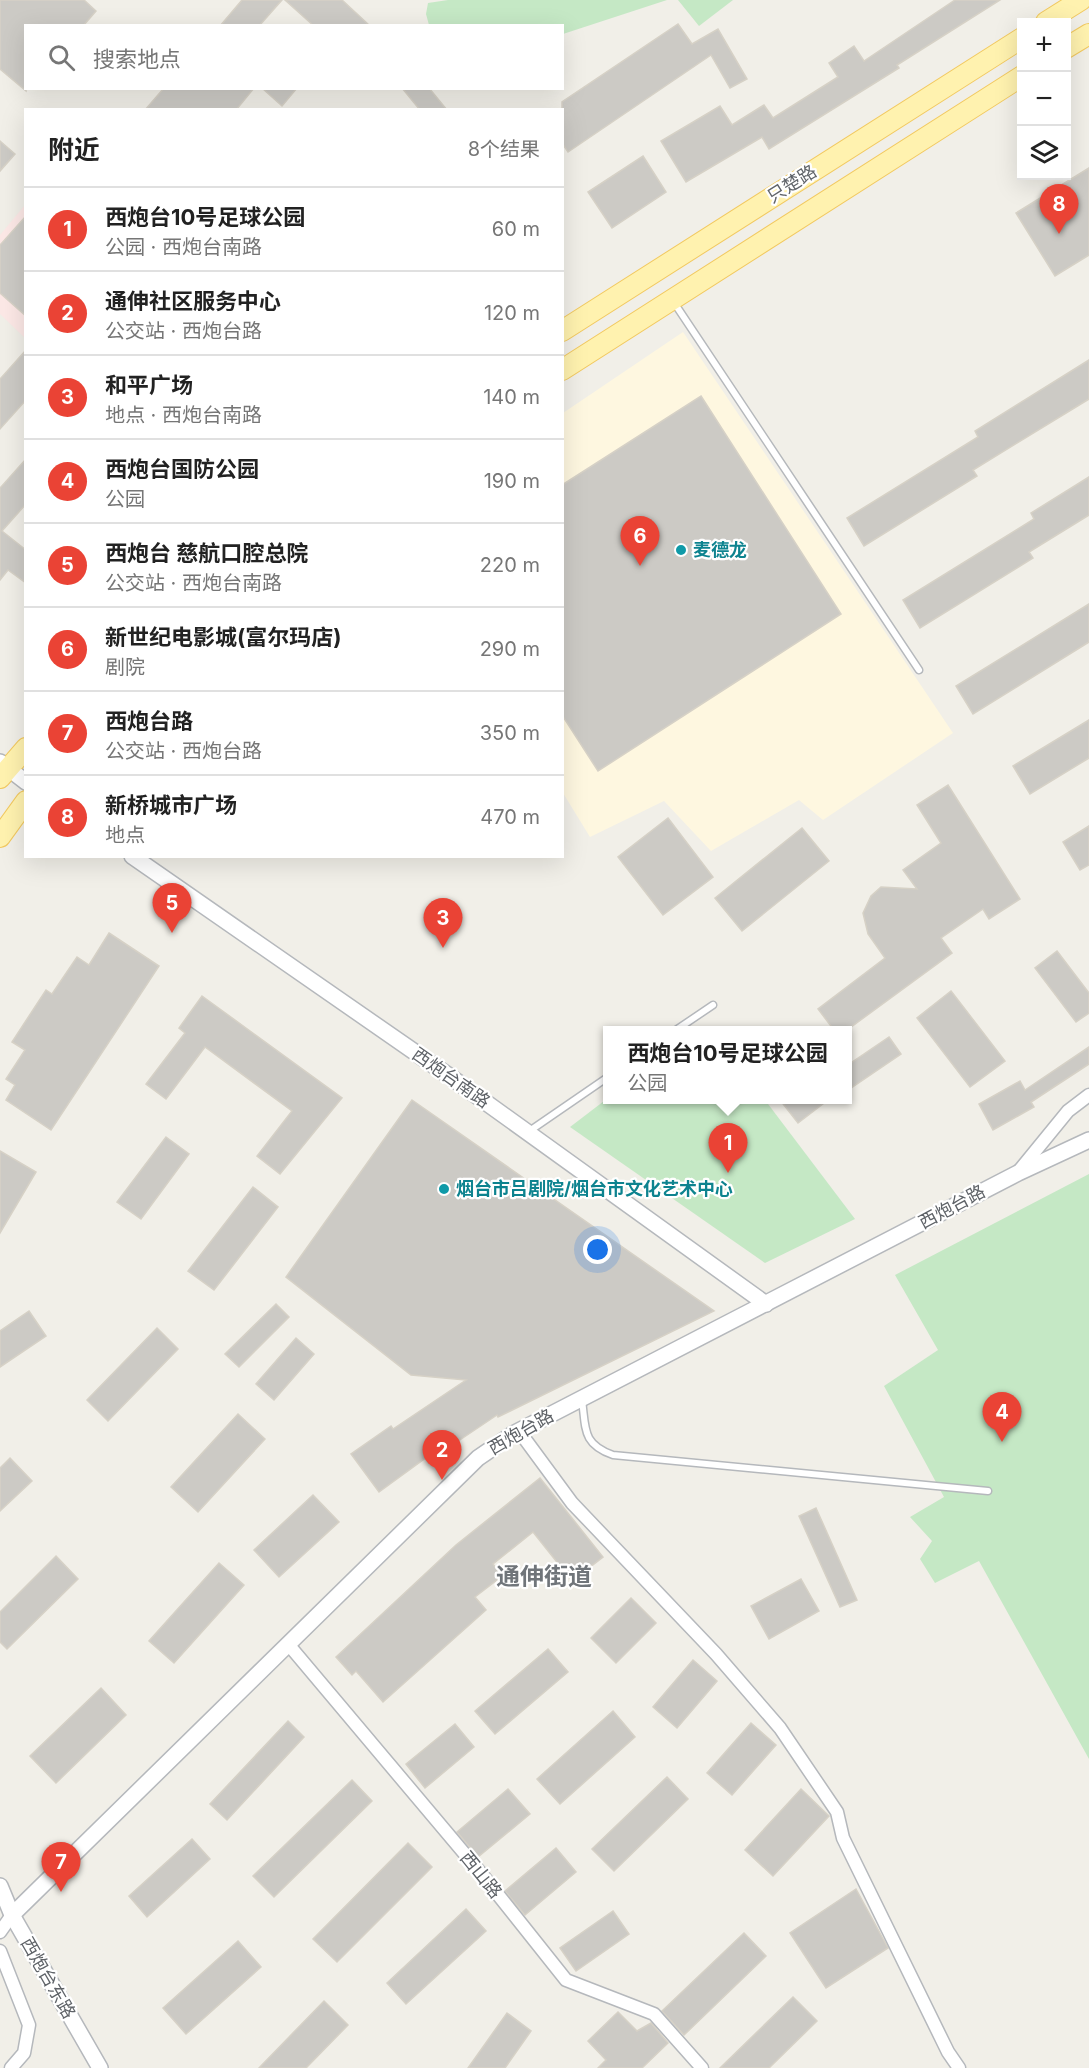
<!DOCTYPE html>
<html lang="zh">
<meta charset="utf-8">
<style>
:root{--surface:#fff;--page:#f6f6f6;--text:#222;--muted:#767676;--line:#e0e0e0;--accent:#ea4335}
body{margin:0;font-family:Inter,"Noto Sans SC",sans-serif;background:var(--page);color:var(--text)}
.controls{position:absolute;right:18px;top:18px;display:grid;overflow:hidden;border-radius:0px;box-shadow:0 6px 24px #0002}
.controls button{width:54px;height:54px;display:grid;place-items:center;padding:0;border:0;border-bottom:2px solid var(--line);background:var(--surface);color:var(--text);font:30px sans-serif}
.you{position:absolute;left:598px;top:1250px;width:21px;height:21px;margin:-15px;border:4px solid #fff;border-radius:50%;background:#1a73e8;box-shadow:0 0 0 9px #1a73e833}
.badge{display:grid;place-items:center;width:39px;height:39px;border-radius:50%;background:var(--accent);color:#fff;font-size:20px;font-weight:700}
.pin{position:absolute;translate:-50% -50px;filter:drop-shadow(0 2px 3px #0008)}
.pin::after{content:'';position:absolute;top:32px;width:21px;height:18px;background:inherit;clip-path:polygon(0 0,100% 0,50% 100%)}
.popup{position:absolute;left:603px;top:1026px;width:249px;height:78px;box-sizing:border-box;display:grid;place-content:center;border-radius:0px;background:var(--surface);filter:drop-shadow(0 2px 4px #0005);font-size:20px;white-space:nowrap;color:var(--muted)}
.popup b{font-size:22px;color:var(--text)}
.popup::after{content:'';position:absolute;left:50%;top:100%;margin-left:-12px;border:12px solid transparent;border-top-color:var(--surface)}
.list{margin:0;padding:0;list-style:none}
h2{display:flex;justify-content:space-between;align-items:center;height:78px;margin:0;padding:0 24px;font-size:26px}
h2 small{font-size:20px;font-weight:400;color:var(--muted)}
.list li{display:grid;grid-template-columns:39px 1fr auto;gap:18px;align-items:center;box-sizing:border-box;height:84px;padding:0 24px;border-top:2px solid var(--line)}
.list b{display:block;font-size:22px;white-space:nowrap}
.list p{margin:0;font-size:20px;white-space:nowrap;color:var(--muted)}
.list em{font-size:20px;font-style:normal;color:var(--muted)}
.icon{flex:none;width:33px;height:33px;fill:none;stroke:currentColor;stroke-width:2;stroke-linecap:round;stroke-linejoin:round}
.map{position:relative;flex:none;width:1089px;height:2068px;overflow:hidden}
.search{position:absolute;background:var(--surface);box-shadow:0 6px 24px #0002;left:24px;top:24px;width:540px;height:66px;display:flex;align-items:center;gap:15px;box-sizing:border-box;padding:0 21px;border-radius:0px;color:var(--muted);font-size:22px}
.panel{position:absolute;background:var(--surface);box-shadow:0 6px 24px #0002;left:24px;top:108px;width:540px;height:750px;border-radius:0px}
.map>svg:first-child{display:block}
</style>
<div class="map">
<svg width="1089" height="2068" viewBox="0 0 1089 2068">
<rect width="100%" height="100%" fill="#f1efe8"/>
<!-- commercial -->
<polygon fill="#fef7e0" points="683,332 953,733 823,820 799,800 711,851 664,801 590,837 563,793 563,413"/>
<!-- medical -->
<polygon fill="#fce8e6" points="25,205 25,338 0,314 0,235"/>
<!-- green -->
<g fill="#c5e8c5">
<polygon points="448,0 667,0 563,34 562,26 429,25 426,14 428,3"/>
<polygon points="678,0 733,0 699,26"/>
<polygon points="608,1098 765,1100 855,1219 765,1263 570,1127"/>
<polygon points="1089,1174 1089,1759 979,1561 935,1583 920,1559 932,1541 910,1517 944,1497 884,1386 938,1350 895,1275"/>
</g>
<!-- building -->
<g fill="#cccac5" stroke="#d6d1c6" stroke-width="1.5">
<polygon points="0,0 84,0 96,11 83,26 26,26 26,91 0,69"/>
<polygon points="242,0 282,0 259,26 220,26"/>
<polygon points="285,0 342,0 370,26 314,26"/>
<polygon points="955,0 1000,0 897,65 899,68 769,149 762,137 686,182 661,141 720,106 732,125 764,105 773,118 838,77 829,63 854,46 864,61"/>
<polygon points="678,24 692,44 718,29 747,79 730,88 711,55 568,152 562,143 562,102"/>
<polygon points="164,88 254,88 236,110 145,110"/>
<polygon points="262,88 297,88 282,106"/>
<polygon points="402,88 429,88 447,110 420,110"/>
<polygon points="0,141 15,154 0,171"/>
<polygon points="643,156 666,192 612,228 588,192"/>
<polygon points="1089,168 1089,255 1055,276 1016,213"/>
<polygon points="26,216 26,316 0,293 0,245"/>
<polygon points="26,350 26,400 0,429 0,379"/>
<polygon points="1089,360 1089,399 973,470 977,476 864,546 847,518 978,437 975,431"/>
<polygon points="701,396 841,614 598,771 562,715 562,485"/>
<polygon points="26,459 26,504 2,531 26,550 26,583 8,570 0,580 0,488"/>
<polygon points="1089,477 1089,515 1029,552 1033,558 920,628 903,600 1034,519 1031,513"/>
<polygon points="1089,604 1089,642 973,714 956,686"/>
<polygon points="1089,720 1089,758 1030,794 1013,766"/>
<polygon points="948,785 1020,899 989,919 983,909 941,938 952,953 847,1030 834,1030 818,1009 885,958 868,934 863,913 871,896 881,887 917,889 903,870 941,843 917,805"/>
<polygon points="668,818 713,877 663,915 618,857"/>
<polygon points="1089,826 1089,865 1080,870 1063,842"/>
<polygon points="802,828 829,861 742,931 715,898"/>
<polygon points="109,933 159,966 51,1130 6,1100 15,1085 6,1079 25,1050 12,1042 46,990 52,994 77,957 89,965"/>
<polygon points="1057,951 1089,993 1089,1013 1076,1022 1035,968"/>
<polygon points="951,991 1005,1061 970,1087 917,1018"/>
<polygon points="202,996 342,1098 280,1174 257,1156 292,1111 205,1047 166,1099 146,1084 185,1033 179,1028"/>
<polygon points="889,1037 901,1054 848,1090 848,1065"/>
<polygon points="1089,1047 1089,1064 1031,1102 1034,1107 993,1130 979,1104 1020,1081 1025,1090"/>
<polygon points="412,1100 714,1311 498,1417 497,1415 436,1456 434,1452 379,1492 351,1454 391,1426 393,1429 466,1380 411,1375 286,1277"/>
<polygon points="780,1100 828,1100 798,1123"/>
<polygon points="166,1137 189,1154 141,1219 117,1202"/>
<polygon points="0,1151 36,1172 0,1233"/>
<polygon points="253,1187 278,1207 214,1290 188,1271"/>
<polygon points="276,1304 289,1317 239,1367 225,1354"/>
<polygon points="29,1311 46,1336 0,1367 0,1331"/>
<polygon points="157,1328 178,1349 108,1421 87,1400"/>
<polygon points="296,1338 314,1354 274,1400 256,1384"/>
<polygon points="238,1414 265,1439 198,1512 171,1487"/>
<polygon points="10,1458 32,1481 0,1511 0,1468"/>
<polygon points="540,1478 603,1557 572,1581 533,1532 493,1564 502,1576 475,1597 486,1610 383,1702 356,1671 352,1675 336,1657 456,1545"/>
<polygon points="313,1495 339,1522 279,1577 254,1550"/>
<polygon points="816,1508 857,1600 840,1607 799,1516"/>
<polygon points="56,1556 78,1579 7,1649 0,1642 0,1612"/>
<polygon points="219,1563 244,1585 174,1663 149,1641"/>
<polygon points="801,1579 819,1611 769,1639 751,1606"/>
<polygon points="631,1598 656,1623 616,1663 591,1638"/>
<polygon points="548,1649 568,1672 495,1734 475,1711"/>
<polygon points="693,1660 717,1681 677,1728 653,1707"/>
<polygon points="101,1688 126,1715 56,1783 30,1756"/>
<polygon points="613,1711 635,1737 560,1804 537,1779"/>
<polygon points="288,1721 304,1737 227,1820 210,1804"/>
<polygon points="751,1723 776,1745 732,1795 707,1773"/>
<polygon points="455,1724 474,1747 425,1788 406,1764"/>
<polygon points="667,1777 688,1799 614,1871 592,1849"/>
<polygon points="352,1780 372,1801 274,1897 253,1876"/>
<polygon points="508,1789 530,1814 478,1857 457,1832"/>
<polygon points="801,1789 829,1816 773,1876 745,1850"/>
<polygon points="192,1839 210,1859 147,1917 129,1896"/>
<polygon points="408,1843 432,1867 337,1962 313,1939"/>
<polygon points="556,1848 576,1872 525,1915 505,1891"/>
<polygon points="856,1889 888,1948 826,1988 790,1933"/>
<polygon points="466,1909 486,1931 406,2004 387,1983"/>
<polygon points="613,1911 629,1934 576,1971 560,1948"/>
<polygon points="744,1933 766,1956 684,2035 662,2011"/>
<polygon points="238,1941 261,1967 186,2034 163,2008"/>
<polygon points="793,1997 817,2021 769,2068 720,2068"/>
<polygon points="324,2001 348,2025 306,2068 259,2068"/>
<polygon points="618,2012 637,2031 651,2023 668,2043 642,2068 598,2068 606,2060 588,2041"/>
<polygon points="507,2013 531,2031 505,2068 468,2068"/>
</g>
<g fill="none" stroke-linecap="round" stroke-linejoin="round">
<defs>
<g id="service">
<polyline points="673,301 919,670"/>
<polyline points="676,1030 713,1005"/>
<polyline points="528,1132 608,1077"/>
<path d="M582,1400C586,1429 582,1444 613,1455L988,1491"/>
</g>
<g id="minor">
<polyline points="1019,1171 1068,1111 1089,1095"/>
<polyline points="519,1431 572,1503 716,1654 780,1728 837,1812 843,1838 948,2052 959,2068"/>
<polyline points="288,1644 480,1872 566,1980 654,2014 702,2068"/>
<polyline points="0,1932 12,1915"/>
<polyline points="0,1951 29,2025 24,2053 11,2068"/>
</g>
<g id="tertiary">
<polyline points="0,762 26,782"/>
<polyline points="132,856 452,1078 766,1304"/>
<polyline points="0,1886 12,1915 100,2068"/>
<polyline points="12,1915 478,1458 513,1434 1018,1173 1089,1140"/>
</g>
<g id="primary">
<polyline points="1046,22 1081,0"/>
<polyline points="1066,48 1089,34"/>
<polyline points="562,331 1022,38"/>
<polyline points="562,370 1022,76"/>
<polyline points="0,778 26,748"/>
<polyline points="0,837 26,801"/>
</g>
</defs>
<!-- service casing -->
<use href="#service" stroke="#b5b8bc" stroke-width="9"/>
<!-- minor casing -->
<use href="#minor" stroke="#b5b8bc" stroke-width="15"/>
<!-- tertiary casing -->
<use href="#tertiary" stroke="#b5b8bc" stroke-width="18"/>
<!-- primary casing -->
<use href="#primary" stroke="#f2c960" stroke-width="22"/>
<!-- service -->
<use href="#service" stroke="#fff" stroke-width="6"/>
<!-- minor -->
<use href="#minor" stroke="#fff" stroke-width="12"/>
<!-- tertiary -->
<use href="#tertiary" stroke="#fff" stroke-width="15"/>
<!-- primary -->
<use href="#primary" stroke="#fff2af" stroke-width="20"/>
</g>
<!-- markers -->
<g fill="#0f9aa8" stroke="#fff" stroke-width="2">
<circle cx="681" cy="550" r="6"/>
<circle cx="444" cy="1189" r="6"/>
</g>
<g text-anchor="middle" stroke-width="4.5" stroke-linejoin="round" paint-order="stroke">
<!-- street labels -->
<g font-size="18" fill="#5f6368" stroke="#fff">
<text transform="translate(792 184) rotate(-32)" y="6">只楚路</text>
<text transform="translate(451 1078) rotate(35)" y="6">西炮台南路</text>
<text transform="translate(952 1207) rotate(-28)" y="6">西炮台路</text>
<text transform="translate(521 1432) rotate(-30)" y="6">西炮台路</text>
<text transform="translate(481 1875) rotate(51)" y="6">西山路</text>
<text transform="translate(48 1978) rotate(60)" y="6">西炮台东路</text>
</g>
<!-- culture labels -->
<g font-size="18" font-weight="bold" fill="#0d838f" stroke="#fff" text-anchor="start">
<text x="693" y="556">麦德龙</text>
<text x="456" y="1195">烟台市吕剧院/烟台市文化艺术中心</text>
</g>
<!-- district labels -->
<g font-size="24" font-weight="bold" fill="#70757a" stroke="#fff">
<text x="544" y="1585">通伸街道</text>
</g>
</g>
</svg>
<div class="controls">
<button>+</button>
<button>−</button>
<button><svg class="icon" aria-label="layers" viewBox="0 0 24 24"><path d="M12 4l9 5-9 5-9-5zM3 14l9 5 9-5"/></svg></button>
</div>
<div class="you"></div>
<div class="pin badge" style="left:728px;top:1173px">1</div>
<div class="popup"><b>西炮台10号足球公园</b>公园</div>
<div class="pin badge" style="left:442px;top:1480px">2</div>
<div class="pin badge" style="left:443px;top:948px">3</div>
<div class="pin badge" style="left:1002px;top:1442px">4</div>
<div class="pin badge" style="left:172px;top:933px">5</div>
<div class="pin badge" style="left:640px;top:566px">6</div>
<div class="pin badge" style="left:61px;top:1892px">7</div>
<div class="pin badge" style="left:1059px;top:234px">8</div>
<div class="search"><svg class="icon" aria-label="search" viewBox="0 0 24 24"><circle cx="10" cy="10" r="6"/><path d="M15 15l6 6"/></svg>搜索地点</div>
<section class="panel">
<h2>附近<small>8个结果</small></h2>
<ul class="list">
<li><span class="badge">1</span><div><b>西炮台10号足球公园</b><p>公园 · 西炮台南路</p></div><em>60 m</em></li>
<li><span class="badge">2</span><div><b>通伸社区服务中心</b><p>公交站 · 西炮台路</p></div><em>120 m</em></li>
<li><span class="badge">3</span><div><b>和平广场</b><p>地点 · 西炮台南路</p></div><em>140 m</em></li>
<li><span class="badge">4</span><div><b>西炮台国防公园</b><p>公园</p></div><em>190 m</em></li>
<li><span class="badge">5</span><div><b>西炮台 慈航口腔总院</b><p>公交站 · 西炮台南路</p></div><em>220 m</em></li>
<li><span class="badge">6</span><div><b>新世纪电影城(富尔玛店)</b><p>剧院</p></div><em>290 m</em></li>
<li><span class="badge">7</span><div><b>西炮台路</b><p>公交站 · 西炮台路</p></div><em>350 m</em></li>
<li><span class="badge">8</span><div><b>新桥城市广场</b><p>地点</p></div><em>470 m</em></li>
</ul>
</section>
</div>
